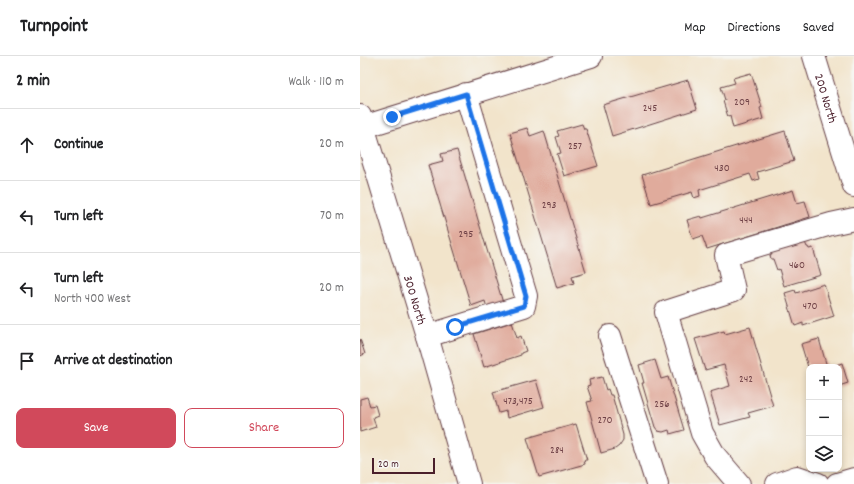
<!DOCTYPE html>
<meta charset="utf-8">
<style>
:root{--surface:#fff;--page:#f2f2f2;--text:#202124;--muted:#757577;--line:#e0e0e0;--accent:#d1495b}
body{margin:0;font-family:Dekko,sans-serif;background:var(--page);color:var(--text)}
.controls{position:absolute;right:12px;bottom:12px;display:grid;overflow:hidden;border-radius:8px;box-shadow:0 2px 6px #0003}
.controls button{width:36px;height:36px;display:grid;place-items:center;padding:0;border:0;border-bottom:1px solid var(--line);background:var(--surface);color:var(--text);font:20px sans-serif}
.scale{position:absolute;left:12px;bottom:10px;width:63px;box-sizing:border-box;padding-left:4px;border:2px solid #4a1f2b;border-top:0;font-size:11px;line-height:14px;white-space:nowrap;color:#4a1f2b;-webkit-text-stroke:3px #f6f6f2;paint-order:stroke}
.stop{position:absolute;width:12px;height:12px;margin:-9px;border:3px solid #1a73e8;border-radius:50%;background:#fff}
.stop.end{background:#1a73e8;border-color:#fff;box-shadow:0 1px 4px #0008}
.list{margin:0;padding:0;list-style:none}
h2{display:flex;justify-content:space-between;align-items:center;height:52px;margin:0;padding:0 16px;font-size:17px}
h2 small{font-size:13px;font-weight:400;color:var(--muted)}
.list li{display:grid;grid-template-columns:26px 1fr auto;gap:12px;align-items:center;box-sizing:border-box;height:72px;padding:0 16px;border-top:1px solid var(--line)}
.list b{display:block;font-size:15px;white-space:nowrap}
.list p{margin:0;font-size:13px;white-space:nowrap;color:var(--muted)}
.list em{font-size:13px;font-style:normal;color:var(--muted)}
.actions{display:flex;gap:8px;padding:12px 16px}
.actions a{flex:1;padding:9px 0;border:1px solid var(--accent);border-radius:8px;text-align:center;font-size:14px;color:var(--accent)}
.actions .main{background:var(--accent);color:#fff}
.icon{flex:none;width:22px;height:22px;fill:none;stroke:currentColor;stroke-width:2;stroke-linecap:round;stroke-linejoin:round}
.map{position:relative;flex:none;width:494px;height:428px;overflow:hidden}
header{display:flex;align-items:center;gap:24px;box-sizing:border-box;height:56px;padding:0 20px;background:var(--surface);border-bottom:1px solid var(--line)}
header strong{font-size:19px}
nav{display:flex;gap:22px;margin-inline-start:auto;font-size:14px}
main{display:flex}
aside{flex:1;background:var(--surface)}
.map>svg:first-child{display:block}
</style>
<header>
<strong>Turnpoint</strong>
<nav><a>Map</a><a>Directions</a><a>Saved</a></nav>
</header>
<main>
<aside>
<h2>2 min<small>Walk · 110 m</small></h2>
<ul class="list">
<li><svg class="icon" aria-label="ahead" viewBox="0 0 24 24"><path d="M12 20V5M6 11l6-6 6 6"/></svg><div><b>Continue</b></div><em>20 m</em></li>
<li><svg class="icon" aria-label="left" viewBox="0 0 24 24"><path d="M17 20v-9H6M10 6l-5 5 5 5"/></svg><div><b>Turn left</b></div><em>70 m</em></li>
<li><svg class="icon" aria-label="left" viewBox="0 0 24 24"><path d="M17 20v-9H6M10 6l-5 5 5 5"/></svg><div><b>Turn left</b><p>North 400 West</p></div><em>20 m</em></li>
<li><svg class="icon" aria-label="arrive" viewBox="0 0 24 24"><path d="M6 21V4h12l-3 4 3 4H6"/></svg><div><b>Arrive at destination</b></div></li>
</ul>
<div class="actions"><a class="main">Save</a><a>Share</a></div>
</aside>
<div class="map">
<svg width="494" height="428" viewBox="0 0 494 428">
<rect width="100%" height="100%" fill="#f6f6f2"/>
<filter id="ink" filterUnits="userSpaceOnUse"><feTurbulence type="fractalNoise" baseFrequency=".025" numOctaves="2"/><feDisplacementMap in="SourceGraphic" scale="8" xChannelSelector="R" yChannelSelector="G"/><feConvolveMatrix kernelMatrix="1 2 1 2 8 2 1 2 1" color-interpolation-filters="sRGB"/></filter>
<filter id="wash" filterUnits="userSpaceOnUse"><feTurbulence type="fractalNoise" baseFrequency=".012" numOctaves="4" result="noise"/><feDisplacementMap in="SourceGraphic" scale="16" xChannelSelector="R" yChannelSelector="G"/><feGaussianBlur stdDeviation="0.9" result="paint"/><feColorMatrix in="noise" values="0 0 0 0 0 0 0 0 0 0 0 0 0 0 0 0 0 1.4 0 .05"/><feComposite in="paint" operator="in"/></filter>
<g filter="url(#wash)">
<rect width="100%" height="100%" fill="#f2e4cb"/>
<g id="blocks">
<!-- building -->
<g fill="#e0ab9c">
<polygon points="391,17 402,51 400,52 403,63 373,72 370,60 368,61 363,45 365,44 361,31 375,27 373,22"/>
<polygon points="328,24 337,53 252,80 243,49"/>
<polygon points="222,68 224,73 226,73 238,110 204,120 197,98 201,97 196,81 199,80 197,75"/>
<polygon points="167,72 170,80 184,75 226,216 212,220 214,227 197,232 150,77"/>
<polygon points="425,75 434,105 397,116 399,123 393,125 390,118 339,134 340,140 334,142 332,136 291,148 282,119"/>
<polygon points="97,94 143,247 127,252 125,245 111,250 68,109 83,105 81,98"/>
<polygon points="433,134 437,147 445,145 450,161 347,193 342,180 333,183 327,164 341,160 342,162"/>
<polygon points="444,184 447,191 448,191 449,193 453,192 461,219 424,230 419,213 417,214 413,203 411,203 410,199 412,199 411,196"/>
<polygon points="464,228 474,260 443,270 443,267 435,270 425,237 435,234 436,237"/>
<polygon points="152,266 157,282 161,280 166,295 161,297 161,299 124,311 114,278"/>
<polygon points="390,271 413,350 388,357 390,361 360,369 350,336 370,330 364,309 345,314 335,283 364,275 365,278"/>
<polygon points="0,283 5,298 0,300"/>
<polygon points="459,283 467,311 448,311 441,288"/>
<polygon points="295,304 301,323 308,321 324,374 310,378 309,374 303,376 298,375 295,371 282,327 284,327 279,309"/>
<polygon points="482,307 488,327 479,330 479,311 470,311"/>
<polygon points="242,321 246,334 248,333 250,339 252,339 263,379 263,384 259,390 255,393 241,397 227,346 232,345 227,330 230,329 229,324"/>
<polygon points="176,324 184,351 147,362 146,355 139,357 133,336"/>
<polygon points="7,341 10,350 15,349 18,359 13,361 16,371 0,376 0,343"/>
<polygon points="216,368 227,404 224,404 225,408 179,421 167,382"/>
</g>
</g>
</g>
<g filter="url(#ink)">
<use href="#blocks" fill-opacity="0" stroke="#633d43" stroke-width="1"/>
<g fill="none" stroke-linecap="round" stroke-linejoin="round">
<defs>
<g id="minor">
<path id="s1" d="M454,0L494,130"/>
<path id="s2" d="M0,60L67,280L109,428"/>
<polyline points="0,72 231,0"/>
<polyline points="67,280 164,250 166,240 106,38"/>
<polyline points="250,280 297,428"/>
<polyline points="379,428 355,400 342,377 306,256 374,234 366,199 471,168 494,163"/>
</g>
<g id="major">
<polyline points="417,428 437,421 458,428"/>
<polyline points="477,428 494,423"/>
</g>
</defs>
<!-- minor casing -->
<use href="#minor" stroke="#633d43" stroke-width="24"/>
<!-- major casing -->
<use href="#major" stroke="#633d43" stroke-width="24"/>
<!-- minor -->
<use href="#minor" stroke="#fff" stroke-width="22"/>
<!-- major -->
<use href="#major" stroke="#fff" stroke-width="22"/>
</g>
</g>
<g fill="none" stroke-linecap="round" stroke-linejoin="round" filter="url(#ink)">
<!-- route -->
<polyline stroke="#1a73e8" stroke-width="5" points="32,61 106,38 166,240 164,250 95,271"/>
</g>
<g text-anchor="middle" stroke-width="3" stroke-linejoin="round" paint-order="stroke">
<!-- number labels -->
<g font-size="11" fill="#704247">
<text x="382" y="49">209</text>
<text x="290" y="55">245</text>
<text x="215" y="93">257</text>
<text x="362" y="115">430</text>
<text x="189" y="152">293</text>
<text x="386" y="167">444</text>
<text x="106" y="181">295</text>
<text x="437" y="212">460</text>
<text x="450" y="253">470</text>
<text x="386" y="326">242</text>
<text x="158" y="348">473,475</text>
<text x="302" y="351">256</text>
<text x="245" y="367">270</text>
<text x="197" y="397">284</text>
</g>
<!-- street labels -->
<g font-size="13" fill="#4a1f2b" stroke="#f6f6f2">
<text dy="5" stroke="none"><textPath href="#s1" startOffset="44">200 North</textPath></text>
<text dy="5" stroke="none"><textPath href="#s2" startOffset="192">300 North</textPath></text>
</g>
</g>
</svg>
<div class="controls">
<button>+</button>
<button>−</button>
<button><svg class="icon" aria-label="layers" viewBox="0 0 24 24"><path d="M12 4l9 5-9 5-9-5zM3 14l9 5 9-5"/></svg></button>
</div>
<div class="scale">20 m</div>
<div class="stop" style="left:95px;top:271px"></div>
<div class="stop end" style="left:32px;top:61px"></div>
</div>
</main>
